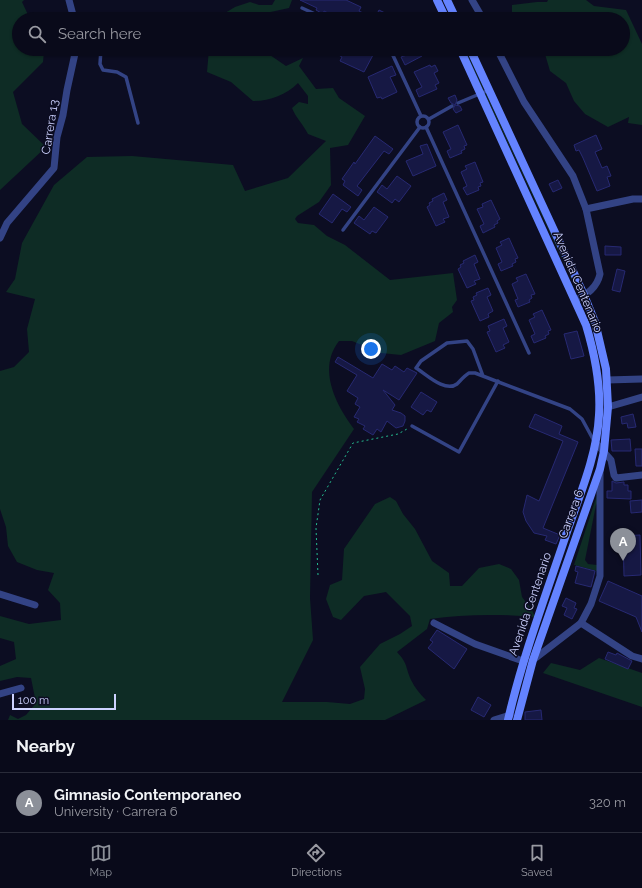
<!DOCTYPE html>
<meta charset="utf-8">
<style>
:root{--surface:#090a1a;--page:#121323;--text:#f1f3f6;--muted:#999aa2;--line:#292b39;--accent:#8c9099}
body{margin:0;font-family:Raleway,sans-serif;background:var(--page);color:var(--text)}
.scale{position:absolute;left:12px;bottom:10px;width:104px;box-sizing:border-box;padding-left:4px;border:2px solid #cdd2ff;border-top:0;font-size:11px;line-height:14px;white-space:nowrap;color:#cdd2ff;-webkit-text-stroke:3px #0c0d22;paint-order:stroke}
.you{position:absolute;left:371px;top:349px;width:14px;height:14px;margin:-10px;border:3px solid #fff;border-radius:50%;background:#1a73e8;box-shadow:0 0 0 6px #1a73e833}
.badge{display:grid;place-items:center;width:26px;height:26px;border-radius:50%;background:var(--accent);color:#fff;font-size:13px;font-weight:700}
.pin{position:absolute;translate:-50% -33px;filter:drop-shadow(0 1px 2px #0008)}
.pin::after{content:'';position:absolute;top:21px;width:14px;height:12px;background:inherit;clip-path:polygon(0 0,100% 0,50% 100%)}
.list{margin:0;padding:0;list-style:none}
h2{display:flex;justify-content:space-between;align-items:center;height:52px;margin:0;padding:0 16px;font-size:17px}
h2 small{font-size:13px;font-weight:400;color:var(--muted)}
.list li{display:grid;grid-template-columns:26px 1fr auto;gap:12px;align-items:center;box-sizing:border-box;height:60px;padding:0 16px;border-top:1px solid var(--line)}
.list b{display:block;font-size:15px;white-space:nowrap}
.list p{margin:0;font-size:13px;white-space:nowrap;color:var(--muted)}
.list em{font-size:13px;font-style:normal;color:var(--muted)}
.icon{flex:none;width:22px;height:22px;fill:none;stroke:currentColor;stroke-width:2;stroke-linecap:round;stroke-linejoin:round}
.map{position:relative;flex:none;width:642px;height:720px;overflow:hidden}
.search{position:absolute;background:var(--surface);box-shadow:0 1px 3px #0004;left:12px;right:12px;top:12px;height:44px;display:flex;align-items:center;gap:10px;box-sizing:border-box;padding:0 14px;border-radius:22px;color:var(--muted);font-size:15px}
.sheet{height:112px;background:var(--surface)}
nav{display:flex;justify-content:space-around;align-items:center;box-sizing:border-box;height:56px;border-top:1px solid var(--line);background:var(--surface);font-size:11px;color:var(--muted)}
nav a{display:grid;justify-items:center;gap:2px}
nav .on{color:var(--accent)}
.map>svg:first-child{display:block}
</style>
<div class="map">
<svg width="642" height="720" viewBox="0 0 642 720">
<rect width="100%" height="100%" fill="#0c0d22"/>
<!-- green -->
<g fill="#0e2c25">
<polygon points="0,0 24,0 22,2 30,19 19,19 19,49 44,49 44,51 43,62 13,92 22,124 46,147 0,190"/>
<polygon points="275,0 292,0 289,8 266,13 263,19 215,19 235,7 250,2 259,5 272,5"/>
<polygon points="548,0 586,0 594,6 626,10 642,44 642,125 628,123 629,117 608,127 585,114 574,101 566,83 550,71 545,54 538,49 623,49 623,19 512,19 512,5 537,2 547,2"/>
<path d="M209,49H265L267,53L286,66L303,58L299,66L316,89L333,88L339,98L365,116L348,145L330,148L331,185L319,202L297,216L295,219L298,223L314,225L327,236L345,245L390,280L453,273L457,300L452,307L453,312L439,323L435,341L401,355L381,353L352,341H339C317,369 336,405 354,429L312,492L310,598L313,640L282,702H327L350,704L364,699L365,689L360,667L380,644L400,634L412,626L410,616L386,592L364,596L341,620L333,617L326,599L330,585L342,580L344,549L375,504L390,497L396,501L403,514L415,529L432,561L449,573L450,586H462L479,568L499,564L511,569L519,580L522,597L532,610L535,617C502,614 463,614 430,619L427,629L397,652C408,664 405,666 411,680C415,688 420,694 426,700L385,720H8L10,715L18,719L26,715L36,703L31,678L17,677L0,681V666L16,659L14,642L0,638V616L29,624L61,620L60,603L48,590L54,573L37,570L17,562L8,546L6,527L0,509V371L14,367L29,352L27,329L35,299L6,292L15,279L22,243L54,185L87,157L132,156L233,165L245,191L288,178L326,141L308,134C303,124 296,118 292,108L299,102L308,104V96L298,83C286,95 270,101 253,101L231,82L207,72Z"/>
<polygon points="464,49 465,49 580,295 579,295"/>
<polygon points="598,492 600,500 596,505 585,560 588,564 597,565 597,571 574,565"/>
<polygon points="599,658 642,673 642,707 543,673 551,663 580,670"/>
</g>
<!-- building -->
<g fill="#161844" stroke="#272972">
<polygon points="300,0 346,0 361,7 359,11 371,17 373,13 377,14 379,10 397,19 340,19 324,11 323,14 316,10 317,8"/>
<polygon points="328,49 361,49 373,55 364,72 340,61 342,57"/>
<polygon points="404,49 419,49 422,56 405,65 401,57 407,55"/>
<polygon points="430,65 431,67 435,65 438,71 434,73 439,83 435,85 437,89 419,97 416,90 422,87 414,72"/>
<polygon points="392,66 396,75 390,77 397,92 382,99 381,97 377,98 368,77"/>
<polygon points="455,95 457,100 455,105 460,106 462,110 456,113 453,109 455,105 451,103 448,98"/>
<polygon points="458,125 467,145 464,146 465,149 461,151 462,153 450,158 447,151 451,149 443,132"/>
<polygon points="596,135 602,149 595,152 602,168 607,166 611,176 607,177 610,186 597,191 583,158 579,150 576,151 574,145"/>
<polygon points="375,136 393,149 389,154 384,151 357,186 362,190 358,196 343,185 345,181 342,179 354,162 355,164"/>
<polygon points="427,144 436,166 413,176 406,161 423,154 420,146"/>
<polygon points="475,162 483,182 480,183 481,186 478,187 479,190 467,195 463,188 467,186 461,172 467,169 465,166"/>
<polygon points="397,176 411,186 399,202 395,199 392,203 377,192 382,185 387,189"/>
<polygon points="558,180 562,188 553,192 549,184"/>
<polygon points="444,193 447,200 443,202 449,217 443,219 445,222 436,226 427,207 430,205 429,203 433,201 432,199"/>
<polygon points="333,194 351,207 347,212 342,209 332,223 319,214"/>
<polygon points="491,200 500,219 497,221 498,223 494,225 495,227 483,233 480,226 484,224 477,209 483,207 482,204"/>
<polygon points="374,207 388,217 376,233 372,231 370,234 354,223 359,216 364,220"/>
<polygon points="509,238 518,258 515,259 516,262 512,264 513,266 501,271 498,264 502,262 496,248 502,245 500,242"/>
<polygon points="605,246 621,247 621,255 605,255"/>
<polygon points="475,255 478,262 474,264 480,279 474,281 476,284 467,288 458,269 461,267 460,265 464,263 463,261"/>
<polygon points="617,269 625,271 620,292 612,290"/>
<polygon points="526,274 535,294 531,295 532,298 529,300 530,302 518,307 515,300 518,299 512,284 518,281 516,278"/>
<polygon points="488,288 491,295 487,297 493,311 488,314 489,317 480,321 471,301 474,300 473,297 477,295 476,293"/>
<polygon points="542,310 551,330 548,331 549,334 545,336 546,338 534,343 531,336 535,334 529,320 535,317 533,314"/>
<polygon points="504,319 507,326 503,328 509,342 503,345 505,348 496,352 487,332 490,331 488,326"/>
<polygon points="577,331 584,356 571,359 564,334"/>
<polygon points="338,357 373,378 382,364 392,370 395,366 404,372 407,368 417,373 399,400 383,390 395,405 392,410 401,413 405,416 405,421 403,426 396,428 387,421 381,432 377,429 373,435 363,429 365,426 357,422 359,419 354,417 360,407 355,404 358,398 347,391 357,375 335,362"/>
<polygon points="421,392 437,402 431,412 427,410 423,415 411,407"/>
<polygon points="535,414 562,426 559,434 578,442 543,528 560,535 556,544 545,540 547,536 534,533 526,521 523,512 527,495 539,501 563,441 529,427"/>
<polygon points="633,414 636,427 628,428 627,423 622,424 621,417"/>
<polygon points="630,439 631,451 612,451 611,440"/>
<polygon points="635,449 642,449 642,466 636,466"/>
<polygon points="612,481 616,483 624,482 624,485 628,485 628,491 631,491 631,499 607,498 607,491 612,491"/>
<polygon points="642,500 642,512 631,513 630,501"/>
<polygon points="640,535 641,575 624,576 623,536"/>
<polygon points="576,566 595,571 591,587 575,583 578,572 575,571"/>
<polygon points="608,581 642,596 642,632 636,617 599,601"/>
<polygon points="566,598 576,603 574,608 577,609 572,619 564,615 567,608 562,606"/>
<polygon points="437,630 467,649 454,669 428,648 433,642 430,640"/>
<polygon points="608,652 616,655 617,653 632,661 628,669 605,659"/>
<polygon points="478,697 491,705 484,717 471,710"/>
<polygon points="541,710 542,720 525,720 525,712"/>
</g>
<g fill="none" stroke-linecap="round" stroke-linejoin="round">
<!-- path -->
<polyline stroke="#25bb90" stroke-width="1" stroke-dasharray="2 3" stroke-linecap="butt" points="318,575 316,528 320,500 353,443 398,434 407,429"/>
<!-- lane -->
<g stroke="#334385" stroke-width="3.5">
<polyline points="302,8 326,19"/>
<polyline points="101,49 100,64 103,70 117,72 126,77 138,123"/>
<polyline points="390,49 421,116"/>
<polyline points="458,103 489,90"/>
<circle cx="423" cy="122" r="6"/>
<polyline points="429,119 452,106"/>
<polyline points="426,127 529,353"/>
<polyline points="343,230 420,127"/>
<path d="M483,376L473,349L467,341L447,343L421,361L416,368C426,374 445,393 457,384C461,380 464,376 469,373H475L570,409L582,419L594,441"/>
<polyline points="412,426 459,452 498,381"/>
</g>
<!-- street -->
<g stroke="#334385" stroke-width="7">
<polyline points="69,0 74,19"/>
<polyline points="472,0 483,19"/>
<path d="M497,49L524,102L573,176L586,209L600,274C597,288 587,294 575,301"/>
<polyline points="586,209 633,199 642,199"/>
<polyline points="0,238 7,223 54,168 57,137 63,115 67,90 76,49"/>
<polyline points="607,380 642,379"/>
<polyline points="608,407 642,397"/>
<polyline points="596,443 611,460 614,475 616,478 642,475"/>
<polyline points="0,594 35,605"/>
<polyline points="434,623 475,644 523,661"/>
<polyline points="581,623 632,656 642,659"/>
<polyline points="533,660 581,623 591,604 600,576 600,469"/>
<polyline points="0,694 21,688"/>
<polyline points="494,720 510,715"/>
</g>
<!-- secondary -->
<g stroke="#6483ff" stroke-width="8">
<polyline points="437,0 446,19"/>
<polyline points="447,0 456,19"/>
<path d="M460,49L586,325C595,355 601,384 599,415C597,454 581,492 568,529C547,592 523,655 508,720"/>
<polyline points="470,49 584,295 595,322 606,369 608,407 604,451 600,469 533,660 517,720"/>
</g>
</g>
<g text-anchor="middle" stroke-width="3" stroke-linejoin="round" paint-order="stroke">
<!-- street labels -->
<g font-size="12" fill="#cdd2ff" stroke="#0c0d22">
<text transform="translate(50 127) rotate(-81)" y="4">Carrera 13</text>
<text transform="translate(578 282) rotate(67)" y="4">Avenida Centenario</text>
<text transform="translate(571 514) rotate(-70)" y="4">Carrera 6</text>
<text transform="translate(530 604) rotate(-71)" y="4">Avenida Centenario</text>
</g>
</g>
</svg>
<div class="scale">100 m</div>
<div class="you"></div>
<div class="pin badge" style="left:623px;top:561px">A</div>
<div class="search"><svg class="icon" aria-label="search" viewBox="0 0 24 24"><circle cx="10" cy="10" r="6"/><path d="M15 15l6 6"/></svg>Search here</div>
</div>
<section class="sheet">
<h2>Nearby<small></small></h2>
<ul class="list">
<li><span class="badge">A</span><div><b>Gimnasio Contemporaneo</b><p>University · Carrera 6</p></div><em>320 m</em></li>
</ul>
</section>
<nav>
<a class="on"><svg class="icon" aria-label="map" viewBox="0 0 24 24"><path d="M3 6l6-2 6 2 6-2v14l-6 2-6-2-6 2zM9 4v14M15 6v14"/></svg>Map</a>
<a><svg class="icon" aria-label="directions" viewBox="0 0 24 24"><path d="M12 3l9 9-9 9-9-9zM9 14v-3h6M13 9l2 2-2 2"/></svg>Directions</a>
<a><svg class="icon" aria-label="saved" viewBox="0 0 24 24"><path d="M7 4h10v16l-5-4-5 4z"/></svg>Saved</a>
</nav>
